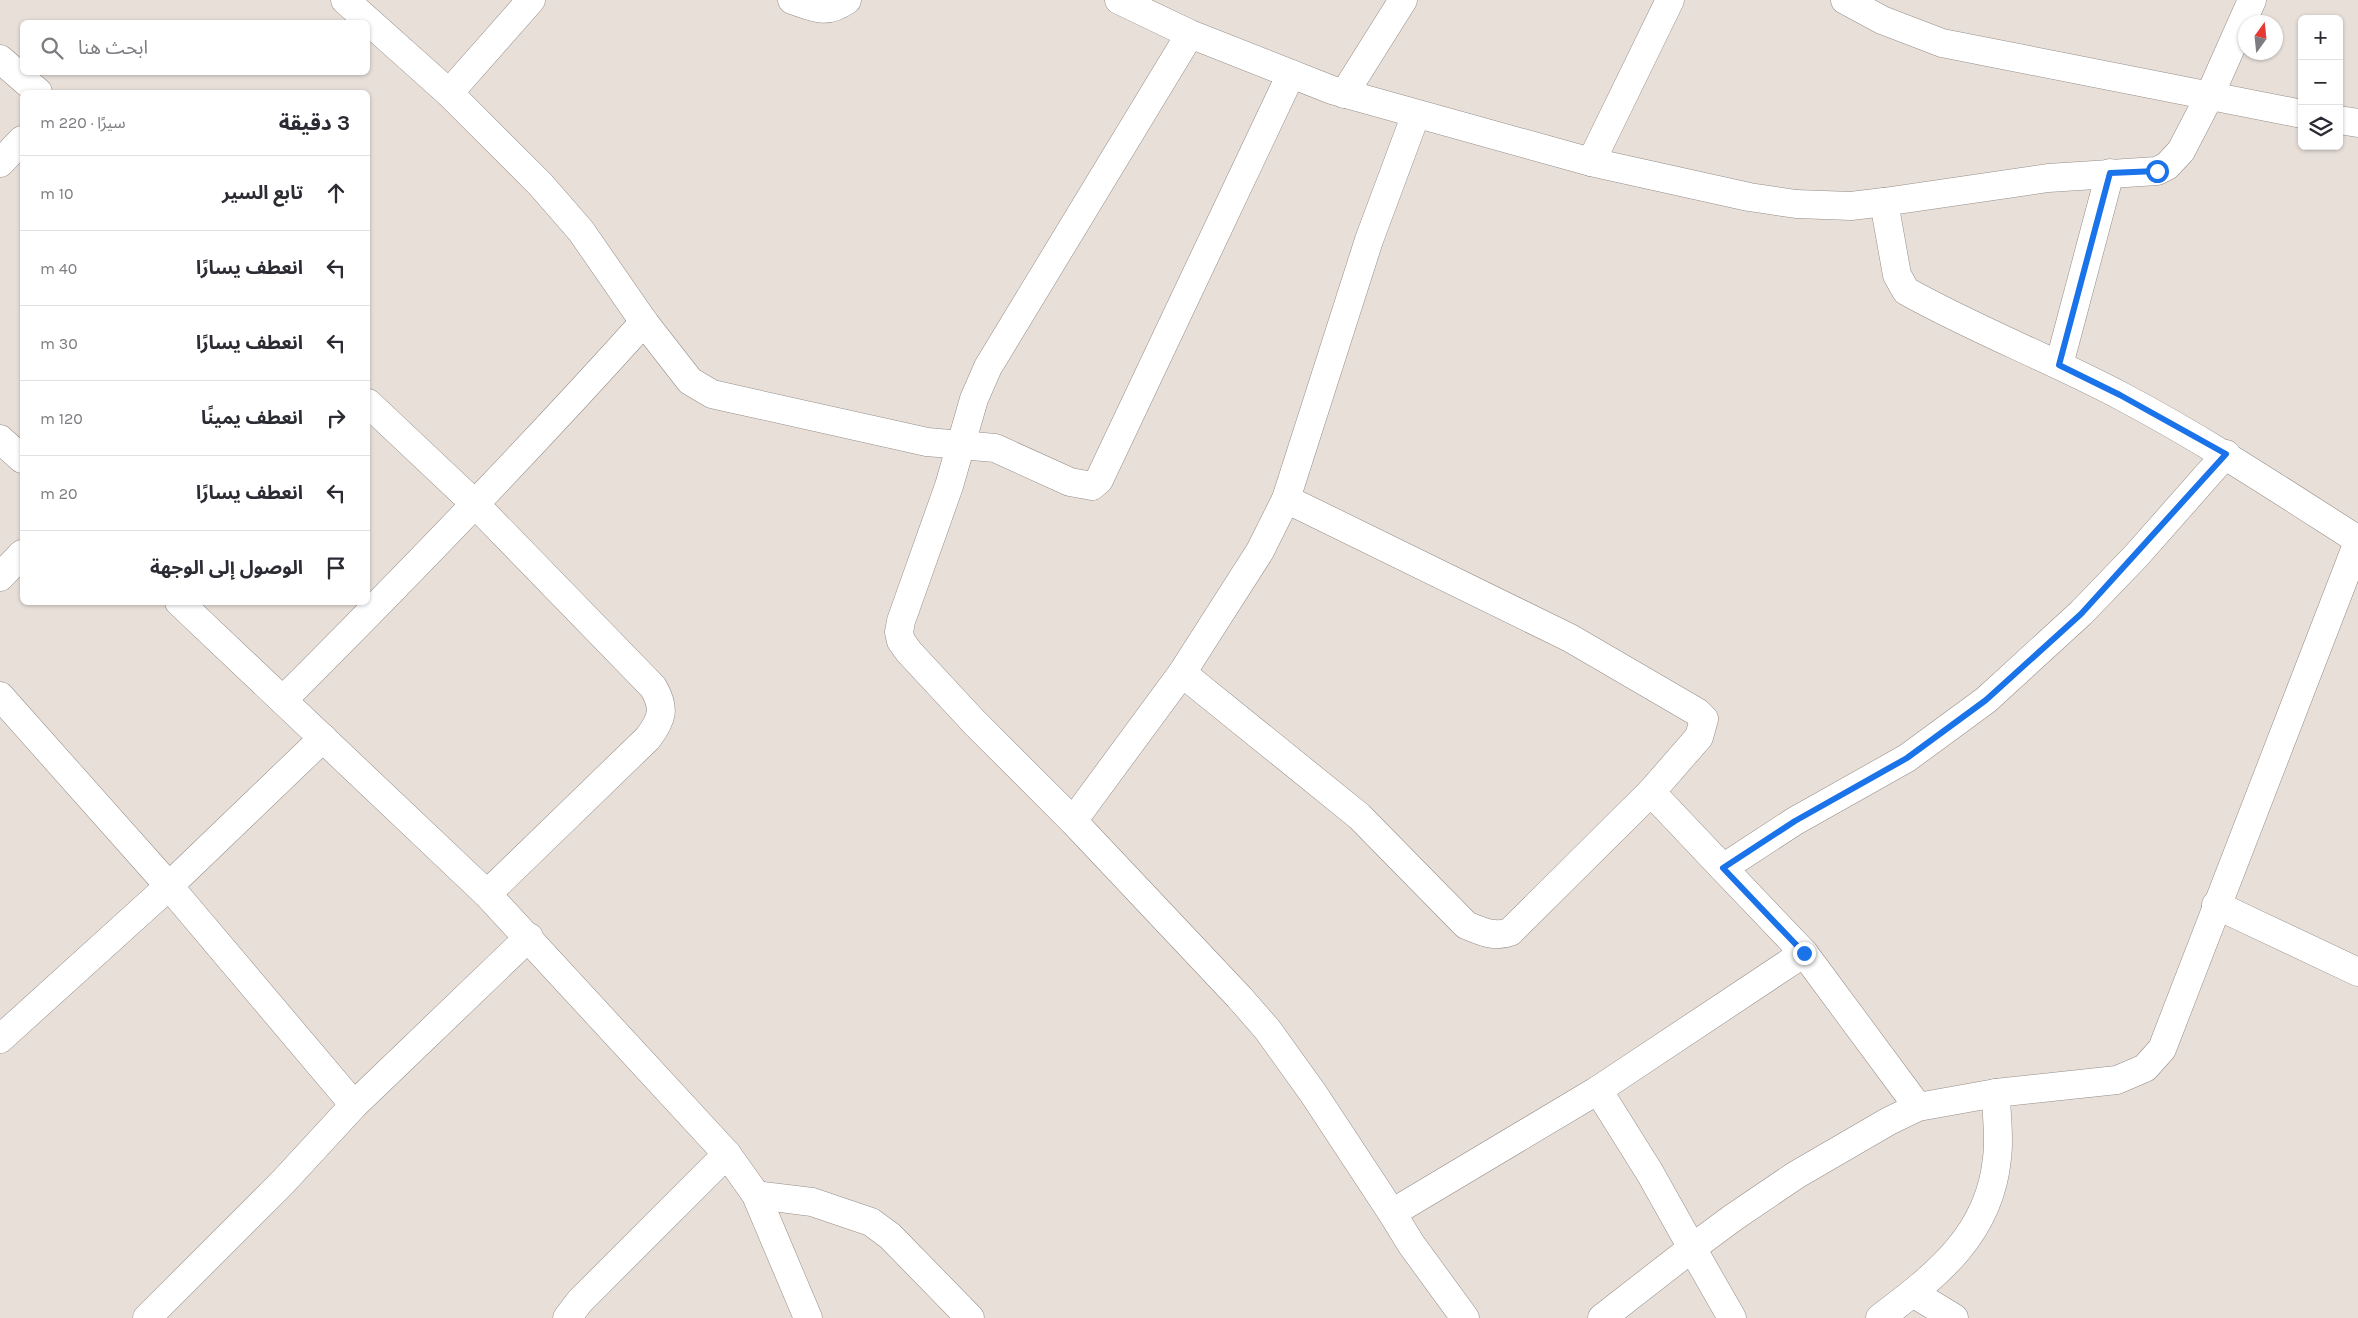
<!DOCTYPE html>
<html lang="ar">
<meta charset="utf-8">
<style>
:root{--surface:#fff;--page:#f2f2f3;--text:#2b2b33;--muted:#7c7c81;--line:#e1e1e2}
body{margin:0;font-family:Karla,"Noto Sans Arabic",sans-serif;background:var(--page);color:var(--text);direction:rtl}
.controls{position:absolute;right:15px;top:15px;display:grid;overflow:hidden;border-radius:8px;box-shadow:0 1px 4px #0004}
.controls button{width:45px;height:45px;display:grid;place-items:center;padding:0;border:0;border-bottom:1px solid var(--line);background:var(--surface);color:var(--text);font:25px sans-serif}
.compass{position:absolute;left:2238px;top:15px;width:45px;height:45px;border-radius:50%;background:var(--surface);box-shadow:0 1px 4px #0004;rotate:15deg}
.stop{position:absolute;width:15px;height:15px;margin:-11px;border:4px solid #1a73e8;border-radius:50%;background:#fff}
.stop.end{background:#1a73e8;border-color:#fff;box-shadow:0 1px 5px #0008}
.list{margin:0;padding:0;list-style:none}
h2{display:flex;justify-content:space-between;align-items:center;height:65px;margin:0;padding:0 20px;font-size:21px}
h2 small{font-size:16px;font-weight:400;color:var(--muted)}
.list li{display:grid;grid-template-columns:32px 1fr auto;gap:15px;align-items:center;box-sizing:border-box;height:75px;padding:0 20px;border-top:1px solid var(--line)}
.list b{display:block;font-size:19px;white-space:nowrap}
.list em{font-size:16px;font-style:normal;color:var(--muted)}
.icon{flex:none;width:28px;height:28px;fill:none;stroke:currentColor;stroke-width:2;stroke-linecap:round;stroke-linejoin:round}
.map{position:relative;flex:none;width:2358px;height:1318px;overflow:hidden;direction:ltr}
.search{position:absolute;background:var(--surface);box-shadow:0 1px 4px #0004;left:20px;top:20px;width:350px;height:55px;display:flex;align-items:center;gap:12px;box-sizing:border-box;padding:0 18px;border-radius:8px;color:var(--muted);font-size:19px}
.panel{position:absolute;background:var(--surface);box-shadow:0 1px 4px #0004;left:20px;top:90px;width:350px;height:515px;border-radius:8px;direction:rtl}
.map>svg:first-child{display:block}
</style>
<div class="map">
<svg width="2358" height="1318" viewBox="0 0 2358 1318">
<rect width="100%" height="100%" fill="#e8dfd9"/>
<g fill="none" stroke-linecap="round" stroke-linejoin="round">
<defs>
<g id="minor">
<polyline points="345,0 449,93 541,185 581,231 644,322 690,381 712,394 725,397 927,442 995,448 1070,482 1092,486 1099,480 1291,74"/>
<path d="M792,0C815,8 826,15 847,0"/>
<polyline points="1119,0 1190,34 1332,90 1591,162 1749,197 1796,204 1851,206 1884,202"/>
<polyline points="1845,0 1882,20 1942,43 2302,114"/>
<path d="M2252,0L2209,97L2181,151L2167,166L2157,171L2048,178L1884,202L1897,275L1906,291C1976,330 2051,359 2121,396C2203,439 2280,490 2358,540"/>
<polyline points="0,59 38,92"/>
<polyline points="449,93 531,0"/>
<polyline points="1344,94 1403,0"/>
<polyline points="2339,120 2358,123"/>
<polyline points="1591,162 1670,0"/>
<polyline points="0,163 22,140"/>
<polyline points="2059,365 2110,173"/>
<path d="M368,403L475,504L653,687C666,709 662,719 648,738L487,894"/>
<polyline points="0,439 22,459"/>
<polyline points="1286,499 1570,638 1697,712 1704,719 1699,737 1651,792"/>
<polyline points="0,577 22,554"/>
<polyline points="179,602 487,894 727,1154 756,1195 808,1318"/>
<polyline points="1182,673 1260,551 1286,499 1369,240 1416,114"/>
<polyline points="0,696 169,886 354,1105 529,937"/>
<path d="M283,700C406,577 528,451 644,322"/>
<polyline points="1073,821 974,722 909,652 901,641 899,632 901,621 949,486 974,399 988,367 1190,34"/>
<polyline points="2216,905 2358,972"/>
<polyline points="1804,953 1723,868 1795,821 1907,758 1986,700 2081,613 2136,556 2226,454"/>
<polyline points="0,1039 169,886 323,738"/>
<polyline points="1598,1090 1804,953 1918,1107"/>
<polyline points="756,1195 812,1202 871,1222 890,1236 970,1318"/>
<path d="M1392,1213L1313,1093L1267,1029L1239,997L1073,821L1182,673L1359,816L1466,925C1481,931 1494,938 1510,932L1651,792L1723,868"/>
<polyline points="1913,1293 1954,1318"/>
<polyline points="147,1318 283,1182 354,1105"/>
<polyline points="567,1318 580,1301 727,1154"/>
<polyline points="1465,1318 1411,1244 1392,1213 1598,1090 1650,1173 1692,1248 1602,1318"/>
<polyline points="1732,1318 1692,1248 1734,1217 1796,1175 1889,1121 1918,1107 1996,1093"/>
<path d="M1880,1318C1937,1275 1990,1234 1997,1158C2000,1137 1996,1114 1996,1093L2117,1080L2145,1068L2162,1049L2358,542"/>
</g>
</defs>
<!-- minor casing -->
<use href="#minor" stroke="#958d88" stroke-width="29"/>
<!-- minor -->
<use href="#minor" stroke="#fff" stroke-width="28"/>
</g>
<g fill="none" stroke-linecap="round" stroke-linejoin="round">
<!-- route -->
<polyline stroke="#1a73e8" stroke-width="6" points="1804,953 1723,868 1795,821 1907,758 1986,700 2081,614 2226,454 2120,395 2059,365 2110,173 2157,171"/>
</g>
</svg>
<div class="controls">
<button>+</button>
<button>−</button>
<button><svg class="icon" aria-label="layers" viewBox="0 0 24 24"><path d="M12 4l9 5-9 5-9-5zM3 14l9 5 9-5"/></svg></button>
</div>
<svg class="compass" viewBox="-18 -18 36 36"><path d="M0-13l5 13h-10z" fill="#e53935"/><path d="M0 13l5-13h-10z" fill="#7c7c81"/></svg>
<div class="stop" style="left:2157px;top:171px"></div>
<div class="stop end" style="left:1804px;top:953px"></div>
<div class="search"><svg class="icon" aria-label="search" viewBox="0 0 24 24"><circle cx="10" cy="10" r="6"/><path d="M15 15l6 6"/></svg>ابحث هنا</div>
<section class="panel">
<h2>3 دقيقة<small>سيرًا · 220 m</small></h2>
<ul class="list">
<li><svg class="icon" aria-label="ahead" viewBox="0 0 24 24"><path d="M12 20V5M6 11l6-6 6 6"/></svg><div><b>تابع السير</b></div><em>10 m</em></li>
<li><svg class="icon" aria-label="left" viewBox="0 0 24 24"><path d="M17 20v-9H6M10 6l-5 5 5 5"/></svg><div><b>انعطف يسارًا</b></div><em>40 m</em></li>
<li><svg class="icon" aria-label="left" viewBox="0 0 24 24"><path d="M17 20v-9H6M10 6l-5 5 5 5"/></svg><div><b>انعطف يسارًا</b></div><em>30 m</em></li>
<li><svg class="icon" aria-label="right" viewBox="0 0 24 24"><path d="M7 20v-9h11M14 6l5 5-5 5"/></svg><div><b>انعطف يمينًا</b></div><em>120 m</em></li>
<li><svg class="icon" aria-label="left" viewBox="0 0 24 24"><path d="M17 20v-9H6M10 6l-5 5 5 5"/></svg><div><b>انعطف يسارًا</b></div><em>20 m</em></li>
<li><svg class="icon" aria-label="arrive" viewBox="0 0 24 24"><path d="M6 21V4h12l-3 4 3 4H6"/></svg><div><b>الوصول إلى الوجهة</b></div></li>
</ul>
</section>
</div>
